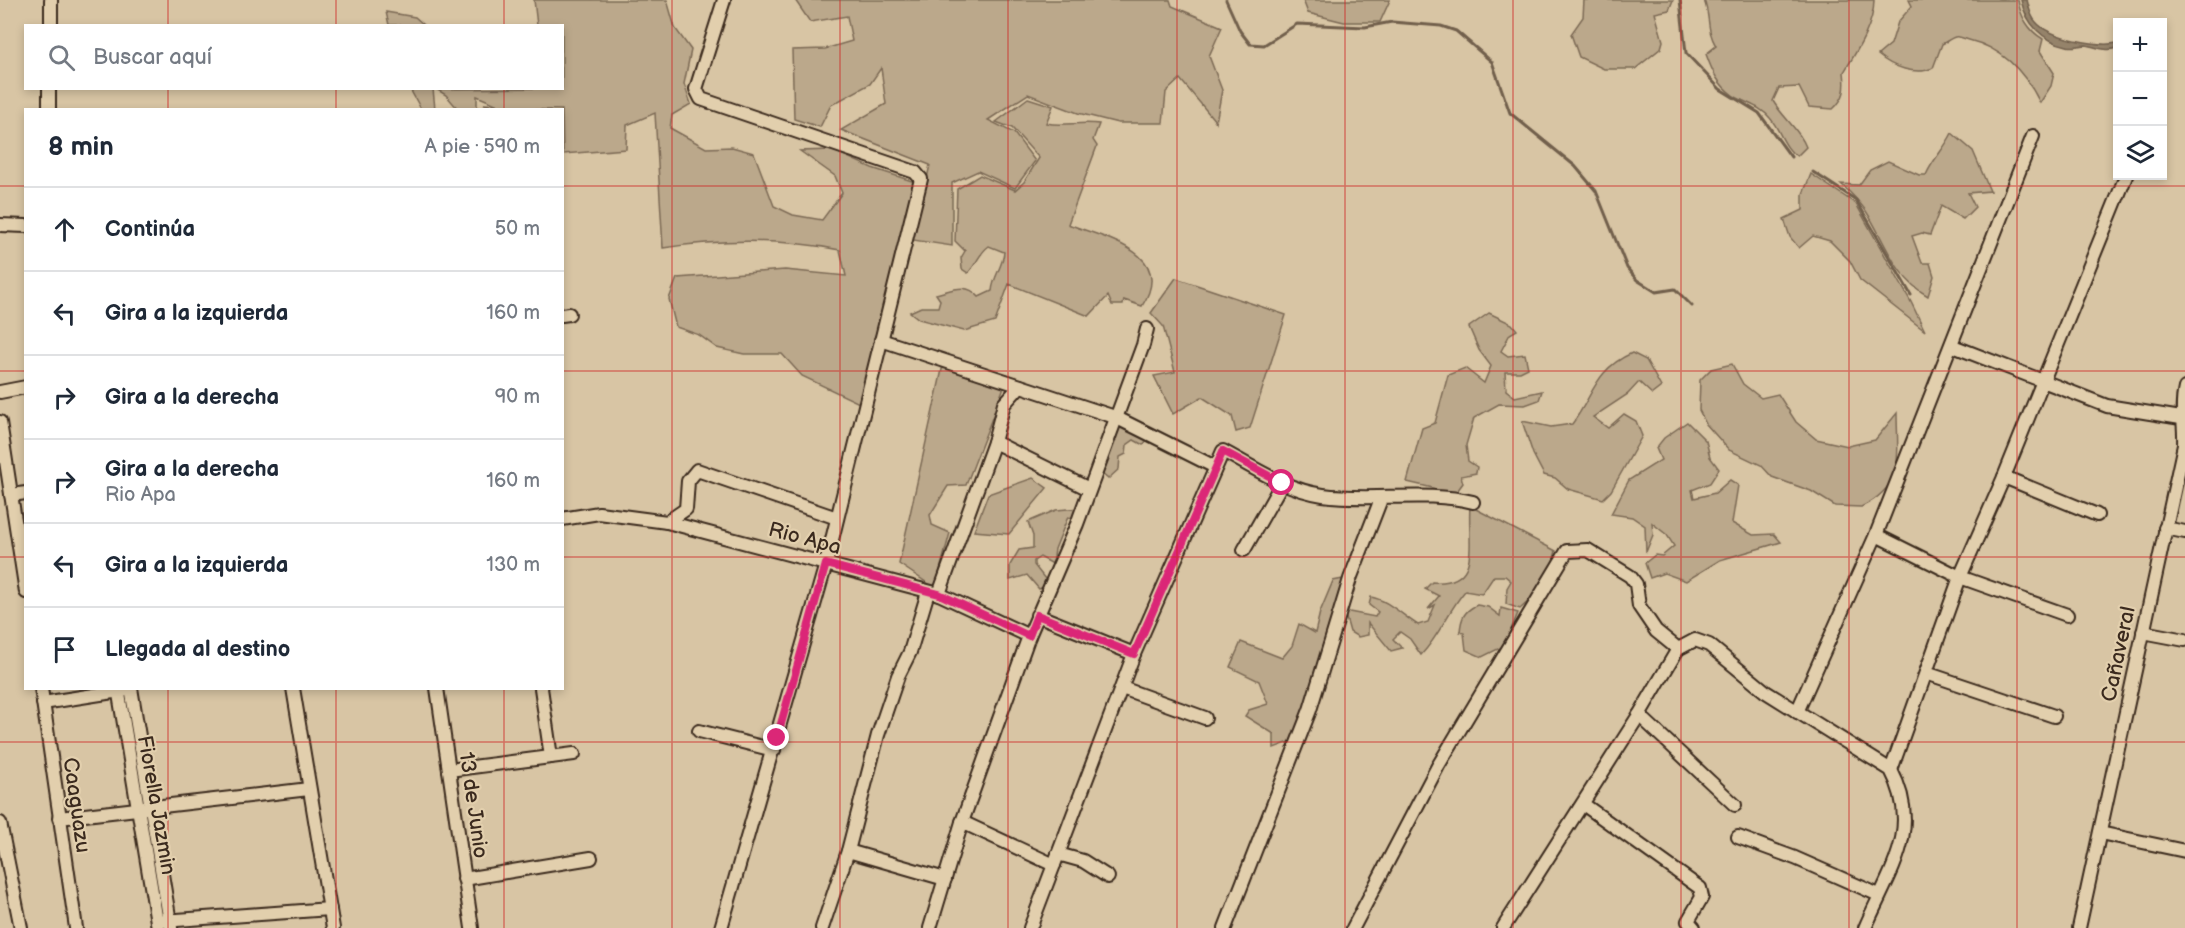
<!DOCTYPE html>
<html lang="es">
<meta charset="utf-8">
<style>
:root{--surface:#fff;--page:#f6f6f7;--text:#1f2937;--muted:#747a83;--line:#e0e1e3}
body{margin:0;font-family:"Balsamiq Sans",sans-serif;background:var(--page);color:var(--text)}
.controls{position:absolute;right:18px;top:18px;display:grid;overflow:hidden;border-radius:0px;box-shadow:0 3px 9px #0003}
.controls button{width:54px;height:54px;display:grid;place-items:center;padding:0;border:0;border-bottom:2px solid var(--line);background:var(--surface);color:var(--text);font:30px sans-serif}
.stop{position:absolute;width:18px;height:18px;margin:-14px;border:4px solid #db2777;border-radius:50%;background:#fff}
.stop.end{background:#db2777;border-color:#fff;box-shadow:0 2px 6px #0008}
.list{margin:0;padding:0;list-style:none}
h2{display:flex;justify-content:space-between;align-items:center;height:78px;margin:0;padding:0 24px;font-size:26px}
h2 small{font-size:20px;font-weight:400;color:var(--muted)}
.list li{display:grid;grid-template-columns:39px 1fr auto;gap:18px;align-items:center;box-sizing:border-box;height:84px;padding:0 24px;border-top:2px solid var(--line)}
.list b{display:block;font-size:22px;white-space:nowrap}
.list p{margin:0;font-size:20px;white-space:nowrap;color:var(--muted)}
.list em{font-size:20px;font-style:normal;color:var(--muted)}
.icon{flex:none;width:33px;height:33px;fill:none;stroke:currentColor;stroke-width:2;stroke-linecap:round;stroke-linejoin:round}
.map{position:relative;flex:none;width:2185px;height:928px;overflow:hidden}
.search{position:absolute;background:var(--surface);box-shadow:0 3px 9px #0003;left:24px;top:24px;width:540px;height:66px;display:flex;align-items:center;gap:15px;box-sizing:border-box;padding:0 21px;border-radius:0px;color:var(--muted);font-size:22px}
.panel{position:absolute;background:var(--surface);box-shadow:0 3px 9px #0003;left:24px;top:108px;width:540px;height:582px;border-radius:0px}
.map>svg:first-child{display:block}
</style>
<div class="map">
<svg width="2185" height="928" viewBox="0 0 2185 928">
<rect width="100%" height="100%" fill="#d8c5a4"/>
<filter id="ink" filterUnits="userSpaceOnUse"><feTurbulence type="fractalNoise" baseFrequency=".0167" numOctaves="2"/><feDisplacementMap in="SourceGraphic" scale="12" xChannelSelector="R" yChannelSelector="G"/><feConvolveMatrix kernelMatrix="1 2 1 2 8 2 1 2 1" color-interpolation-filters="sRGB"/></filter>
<g filter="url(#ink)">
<!-- green -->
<g fill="#bba88b" stroke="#7b6954" stroke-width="1.5">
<path d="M534,0H667L675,28L691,50L684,84L691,104L672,115L670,128L706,148L732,147L754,153L774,206L793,215L822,220L842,193L835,176L800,151L832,150L872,168L915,182L859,403L802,376L782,354H744L717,348L699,335L676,327L669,299L677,278L785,270L846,276L840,250C783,239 721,239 663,248L655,113L627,125L626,149L563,154L562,110L494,109L484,104L498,105L477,96V109H458L446,95L436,89L562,88V26L537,25Z"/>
<polygon points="795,0 1170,0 1172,6 1222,27 1209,56 1222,90 1216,122 1180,79 1166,92 1163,123 1118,123 1078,113 1028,94 988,120 1014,133 1035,161 1015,188 978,171 952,183 952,246 913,240 930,165 841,130 886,104 881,68 870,84 831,105 820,127 794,119 792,50 825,49 852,41 847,16 810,22"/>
<polygon points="1303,0 1390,0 1380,22 1344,22 1308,13"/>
<polygon points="1584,0 1673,0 1669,10 1655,13 1663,41 1661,48 1635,69 1604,69 1579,57 1571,34 1583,17"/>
<path d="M1704,0H1874C1874,25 1857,51 1844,72C1846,89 1845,98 1833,109L1809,107L1799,87L1779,88L1773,101C1783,118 1800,130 1806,147L1797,156C1784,149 1780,129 1770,118C1760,106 1747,104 1734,96C1718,85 1712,71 1706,54L1716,46C1706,29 1711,19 1704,0Z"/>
<path d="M1909,0H2018C2020,16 2029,31 2043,39L2040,51L2054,73L2051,86L2040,103C2025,72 2002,48 1969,40C1965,39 1959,36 1955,37C1951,38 1946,42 1942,44L1933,68C1916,76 1892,67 1878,55L1891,44L1898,22L1912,6Z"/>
<polygon points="386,12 415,17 424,25 389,25"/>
<polygon points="410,89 433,89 435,109 421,109"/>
<path d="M1028,98L1053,106L1046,123C1064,127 1079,121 1099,124L1093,140L1097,146L1068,224C1103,238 1177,252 1142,306L1124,300L1123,305H1112L1108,296L1089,316L1009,284L995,322L964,331L919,319L910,312L921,307H938L940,300L936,294C953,290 966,282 979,297L992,291C993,277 1003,266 1004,252L989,246C979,253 977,264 968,273L962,269L961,258L965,251L955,241L957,189L980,175L1015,190L1024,182L1039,158L1012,128L996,122Z"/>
<path d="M1952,133L1973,151L1990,191L1968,193L1975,207L1963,219L1941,206L1930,235L1922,233L1912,236L1922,263H1930L1934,276L1928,296C1894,277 1886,242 1866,211C1859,201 1850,192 1841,184L1859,185L1870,170L1888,161L1919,175H1926C1933,159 1945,148 1952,133Z"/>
<polygon points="1811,174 1856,204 1911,302 1925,331 1860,280 1850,261 1830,241 1813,236 1799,248 1790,237 1784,219 1803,210 1803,194"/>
<polygon points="1176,278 1286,315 1250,428 1236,432 1232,416 1202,397 1173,414 1154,376 1175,372 1163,326 1151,313"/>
<polygon points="1489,313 1512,324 1517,330 1510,334 1501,351 1508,356 1525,354 1528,368 1520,372 1505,372 1506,390 1515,397 1542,391 1539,400 1525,405 1499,404 1474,418 1466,445 1468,461 1477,467 1476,473 1461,476 1463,483 1452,498 1433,488 1407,482 1422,428 1435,423 1448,375 1465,368 1484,383 1491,366 1479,350 1469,327"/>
<path d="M1632,353L1646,360L1661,387L1652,394L1639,382L1628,394L1593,417L1608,428L1624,414L1636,421L1642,436L1611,491L1603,499L1568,489L1555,478L1544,475L1533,454L1522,421L1551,427L1572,424C1594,395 1594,370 1632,353Z"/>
<path d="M1732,364L1743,384L1761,398L1778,394L1796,422L1816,439L1848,446L1875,440L1897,413C1897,454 1906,486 1861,507L1835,506L1811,491L1772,477L1761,465L1729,450L1706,424L1699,410L1700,380L1711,369Z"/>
<polygon points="943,365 1004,387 966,485 948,486 930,515 932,525 950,533 935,588 899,564"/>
<polygon points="1116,417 1150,436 1143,445 1134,440 1127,445 1126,454 1120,457 1119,469 1108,479 1100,472"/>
<polygon points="1687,422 1706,441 1710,457 1719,469 1710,483 1692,490 1694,498 1715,493 1730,480 1738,485 1732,523 1753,535 1774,534 1781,542 1720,560 1686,581 1664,573 1650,578 1645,563 1655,555 1662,556 1674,546 1667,535 1652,523 1653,535 1646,552 1645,526 1632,517 1611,514 1629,480 1661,460 1656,448 1664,438"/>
<polygon points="1033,478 1047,488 1009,534 974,531 988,494"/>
<path d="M1470,506L1556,551C1552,570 1535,597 1520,609L1506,604L1507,588L1511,581L1505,576H1494L1482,594L1465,591C1448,611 1440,635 1421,655L1410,639L1400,632L1393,639L1402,648L1391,651L1368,623V635L1358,637L1350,632L1344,611L1375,617L1378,612L1369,605L1371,597C1388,600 1403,616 1418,625L1428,622L1435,605L1428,609L1439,596L1425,589L1432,582C1483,586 1467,542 1470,506Z"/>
<polygon points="1080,508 1079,520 1068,517 1055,549 1053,564 1040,557 1034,561 1034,565 1049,584 1039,589 1027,575 1010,580 1010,565 1019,550 1033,548 1033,536 1028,522 1056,510"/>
<polygon points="1343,579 1295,740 1274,748 1274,734 1245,716 1249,710 1268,704 1259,681 1230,667 1241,642 1282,658 1292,646 1299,624 1315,633 1320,612 1333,581"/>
<path d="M1477,605L1488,607L1500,616L1501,608L1518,613L1504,646L1482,657L1466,650L1464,633L1460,632C1461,618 1464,611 1477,605Z"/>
</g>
<!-- water -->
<path fill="#95836b" stroke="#715f4c" stroke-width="1.5" d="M2021,0H2027C2029,7 2030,16 2036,22C2049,38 2099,47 2117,43V48C2107,52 2096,47 2086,45C2079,45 2073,48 2067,46C2042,41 2026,23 2021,0Z"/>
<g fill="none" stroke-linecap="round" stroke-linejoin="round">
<!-- stream -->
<g stroke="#715f4c" stroke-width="3">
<polyline points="1226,0 1240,31 1250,44 1264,45 1297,24 1365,27 1392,22 1441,26 1456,31 1492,62 1510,113 1575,166 1596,191 1627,268 1637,280 1656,292 1675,289 1692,306"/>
<polyline points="1680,0 1686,53 1720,89 1759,113 1791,157"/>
<polyline points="1813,172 1856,200 1911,295"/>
</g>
<defs>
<g id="minor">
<polyline points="51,26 51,0"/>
<polyline points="49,110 49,88"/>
<polyline points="0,225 26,226"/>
<polyline points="562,315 569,314"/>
<polyline points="881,340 1115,417 1215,467"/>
<polyline points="1953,346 2107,406 2181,418"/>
<polyline points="0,392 26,387"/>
<polyline points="0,422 26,592"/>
<polyline points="994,442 1004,404 1020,386"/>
<polyline points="2004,477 2097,515"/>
<polyline points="11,495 26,493"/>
<polyline points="562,519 599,513 667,522 939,594 1029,636"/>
<polyline points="667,522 686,509 688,481 697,470 837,518"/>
<polyline points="2165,528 2185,532"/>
<polyline points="1876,535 1960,577 2067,615"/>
<polyline points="1244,550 1282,483"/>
<polyline points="939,594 994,442 1089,489"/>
<polyline points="1037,615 1134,654"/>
<polyline points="2143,632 2185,640"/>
<polyline points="1926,673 2054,716"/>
<polyline points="41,688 76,928"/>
<polyline points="118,688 158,928"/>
<polyline points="131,688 171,928"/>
<polyline points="293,688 333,928"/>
<polyline points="437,688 472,928"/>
<polyline points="541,688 551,757"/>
<polyline points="1122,688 1205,718"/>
<polyline points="43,703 126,690"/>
<polyline points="1797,712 1876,535 2033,136"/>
<polyline points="1639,715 1735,805"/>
<polyline points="699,731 774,750"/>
<polyline points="449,770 574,754"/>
<polyline points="1891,770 1960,577 2004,477 2126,176"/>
<polyline points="1583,804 1700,888 1702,897 1688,921 1694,928"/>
<polyline points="59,818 309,789"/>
<polyline points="962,822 1054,865"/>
<polyline points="0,823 21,928"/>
<polyline points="2100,833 2185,851"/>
<polyline points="1738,837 1795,858 1879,895"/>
<polyline points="848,851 945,879"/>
<polyline points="1058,854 1083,861 1108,877"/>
<polyline points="464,879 591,858"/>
<polyline points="163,921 330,909"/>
<polyline points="721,928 826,564 921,179 915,172 701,99 696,89 724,0"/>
<polyline points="822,928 848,851 878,735 898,676 910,652 928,592"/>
<polyline points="930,928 962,822 1029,636 1077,524 1143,345 1147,329"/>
<path d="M1030,928L1134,654L1223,451C1254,468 1287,490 1323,495C1372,502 1425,490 1473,502"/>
<polyline points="1225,928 1310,710 1350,579 1381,499"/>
<polyline points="1353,928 1438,766 1567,551 1588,550 1630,576 1636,584 1639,606 1656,631 1678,649"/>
<path d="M1503,928L1639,715L1678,649L1695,640L1709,645L1766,692L1891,770C1923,830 1889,872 1865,928"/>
<path d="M2079,928L2184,445C2185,425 2180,408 2185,388"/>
</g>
</defs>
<!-- minor casing -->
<use href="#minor" stroke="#3b2a1e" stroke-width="16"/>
<!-- minor -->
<use href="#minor" stroke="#e2cfad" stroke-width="12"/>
</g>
</g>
<g fill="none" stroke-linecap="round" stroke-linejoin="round" filter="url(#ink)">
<!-- route -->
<polyline stroke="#db2777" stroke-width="8" points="777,738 826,564 939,594 1029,636 1037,615 1134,654 1223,451 1282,483"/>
</g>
<!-- grid -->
<path fill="none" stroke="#ce2828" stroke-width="1.5" stroke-opacity="0.55" d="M168,0V26M336,0V26M504,0V26M672,0V928M840,0V928M1008,0V928M1177,0V928M1345,0V928M1513,0V928M1681,0V928M1849,0V928M2017,0V928M168,88V110M336,88V110M504,88V110M0,186H26M562,186H2185M0,371H26M562,371H2185M0,557H26M562,557H2185M168,688V928M336,688V928M504,688V928M0,742H2185"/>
<g text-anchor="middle" stroke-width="4.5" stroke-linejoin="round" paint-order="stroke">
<!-- street labels -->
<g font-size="21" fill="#3b2a1e" stroke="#e2cfad">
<text transform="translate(805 538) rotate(15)" y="7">Rio Apa</text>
<text transform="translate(2118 654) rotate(-78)" y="7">Cañaveral</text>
<text transform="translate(77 805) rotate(82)" y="7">Caaguazu</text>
<text transform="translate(157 805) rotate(80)" y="7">Fiorella Jazmin</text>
<text transform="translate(474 805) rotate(82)" y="7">13 de Junio</text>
</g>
</g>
</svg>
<div class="controls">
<button>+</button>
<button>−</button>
<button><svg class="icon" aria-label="layers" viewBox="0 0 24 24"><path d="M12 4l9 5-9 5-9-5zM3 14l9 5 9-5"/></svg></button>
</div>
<div class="stop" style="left:1282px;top:483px"></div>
<div class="stop end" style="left:777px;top:738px"></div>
<div class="search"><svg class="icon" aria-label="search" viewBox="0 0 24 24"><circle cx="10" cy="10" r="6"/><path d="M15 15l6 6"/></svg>Buscar aquí</div>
<section class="panel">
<h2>8 min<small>A pie · 590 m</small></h2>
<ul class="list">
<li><svg class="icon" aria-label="ahead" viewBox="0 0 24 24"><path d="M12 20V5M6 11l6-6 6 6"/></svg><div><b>Continúa</b></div><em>50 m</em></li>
<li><svg class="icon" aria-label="left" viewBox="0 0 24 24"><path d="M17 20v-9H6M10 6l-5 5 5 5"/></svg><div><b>Gira a la izquierda</b></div><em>160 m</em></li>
<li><svg class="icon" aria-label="right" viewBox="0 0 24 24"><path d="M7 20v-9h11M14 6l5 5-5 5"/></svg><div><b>Gira a la derecha</b></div><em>90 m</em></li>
<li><svg class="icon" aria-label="right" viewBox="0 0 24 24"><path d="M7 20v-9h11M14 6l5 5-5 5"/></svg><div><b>Gira a la derecha</b><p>Rio Apa</p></div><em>160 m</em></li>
<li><svg class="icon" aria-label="left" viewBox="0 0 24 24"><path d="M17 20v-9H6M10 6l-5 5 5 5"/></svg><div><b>Gira a la izquierda</b></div><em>130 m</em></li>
<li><svg class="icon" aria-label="arrive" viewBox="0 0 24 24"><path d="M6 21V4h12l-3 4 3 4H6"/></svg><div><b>Llegada al destino</b></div></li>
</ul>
</section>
</div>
